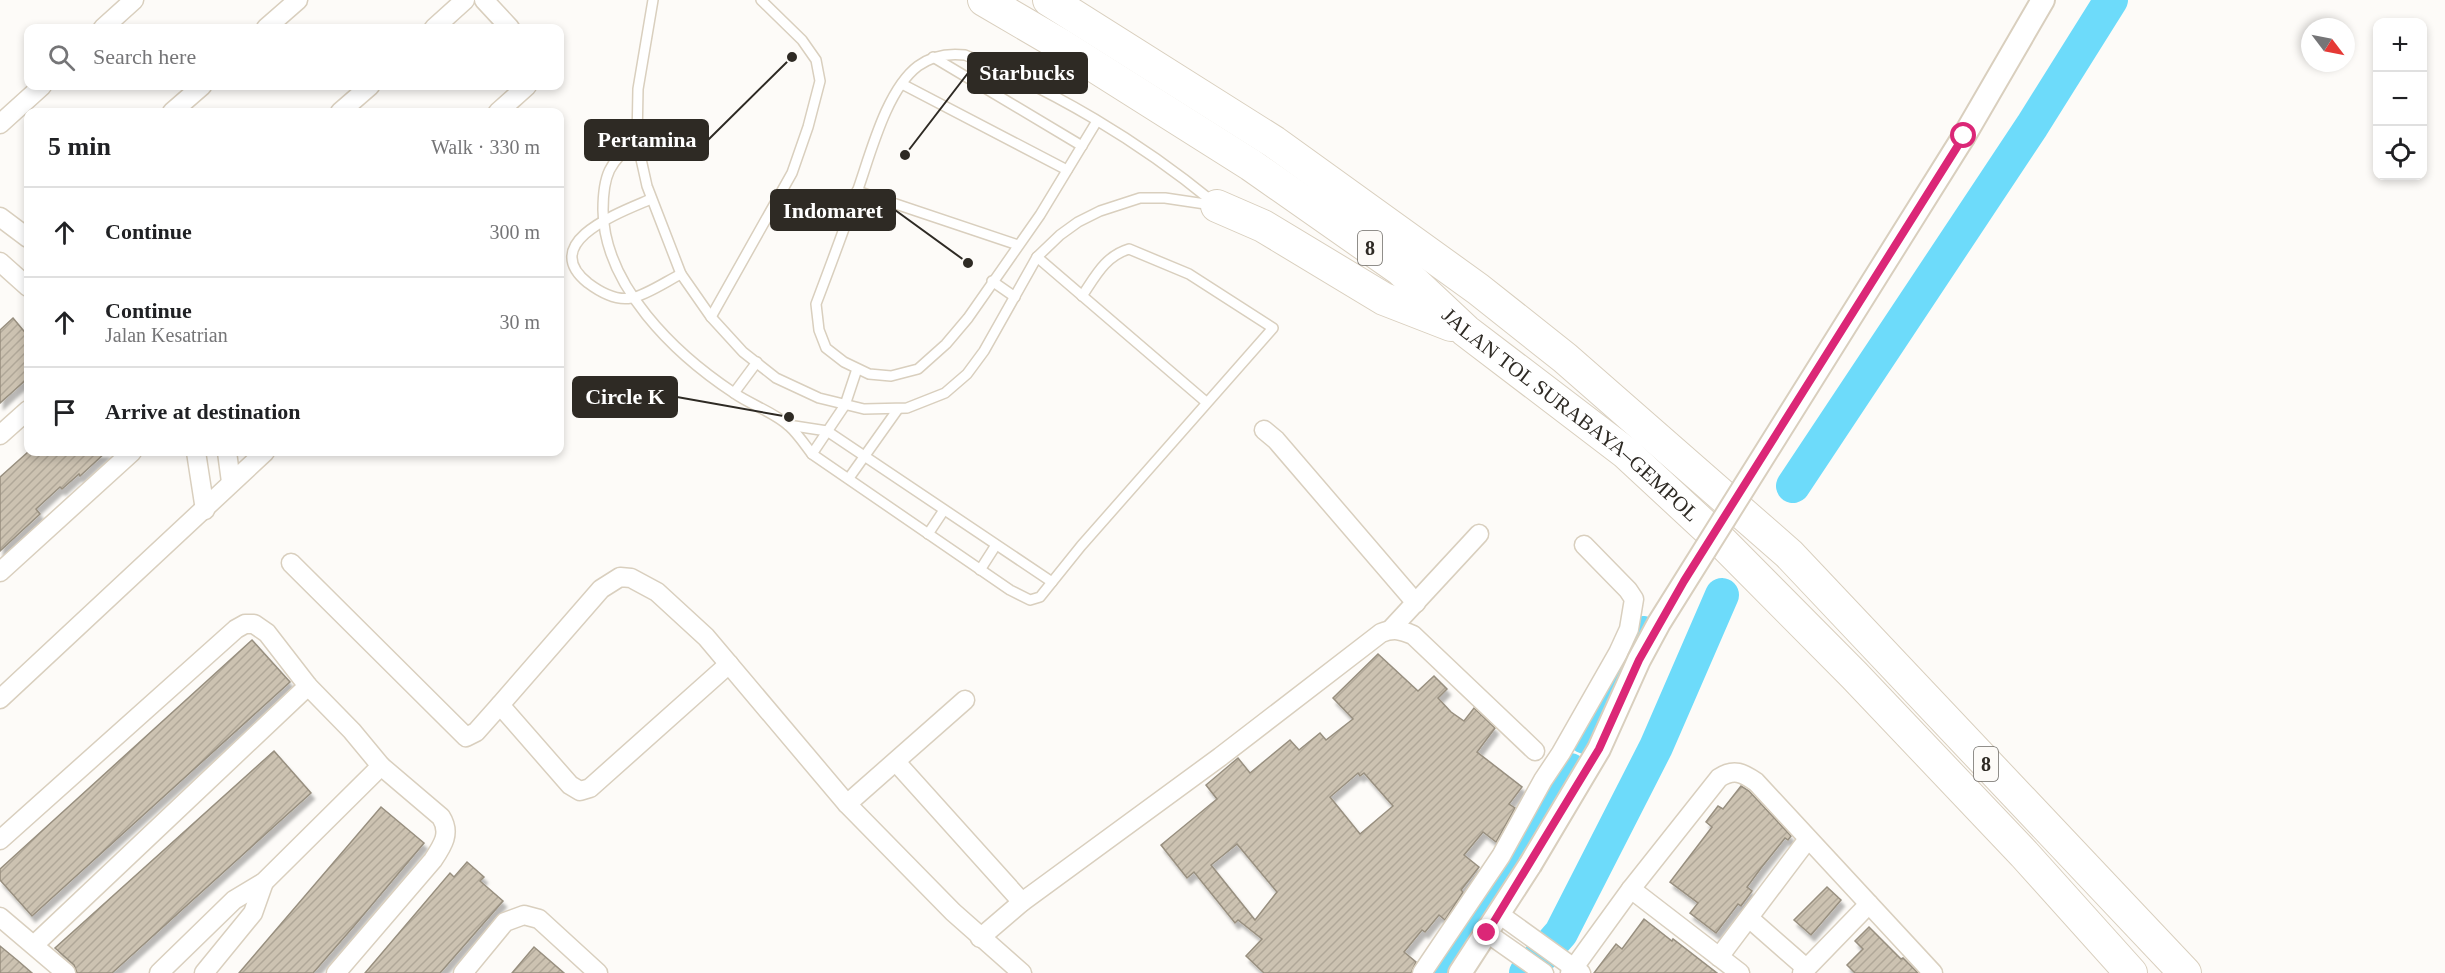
<!DOCTYPE html>
<meta charset="utf-8">
<style>
:root{--surface:#fff;--page:#f2f2f2;--text:#202124;--muted:#757577;--line:#e0e0e0}
body{margin:0;font-family:"Times New Roman",serif;background:var(--page);color:var(--text)}
.controls{position:absolute;right:18px;top:18px;display:grid;overflow:hidden;border-radius:12px;box-shadow:0 3px 9px #0003}
.controls button{width:54px;height:54px;display:grid;place-items:center;padding:0;border:0;border-bottom:2px solid var(--line);background:var(--surface);color:var(--text);font:30px sans-serif}
.compass{position:absolute;left:2301px;top:18px;width:54px;height:54px;border-radius:50%;background:var(--surface);box-shadow:0 3px 9px #0003;rotate:122deg}
.stop{position:absolute;width:18px;height:18px;margin:-14px;border:4px solid #db2777;border-radius:50%;background:#fff}
.stop.end{background:#db2777;border-color:#fff;box-shadow:0 2px 6px #0008}
.list{margin:0;padding:0;list-style:none}
h2{display:flex;justify-content:space-between;align-items:center;height:78px;margin:0;padding:0 24px;font-size:26px}
h2 small{font-size:20px;font-weight:400;color:var(--muted)}
.list li{display:grid;grid-template-columns:39px 1fr auto;gap:18px;align-items:center;box-sizing:border-box;height:90px;padding:0 24px;border-top:2px solid var(--line)}
.list b{display:block;font-size:22px;white-space:nowrap}
.list p{margin:0;font-size:20px;white-space:nowrap;color:var(--muted)}
.list em{font-size:20px;font-style:normal;color:var(--muted)}
.icon{flex:none;width:33px;height:33px;fill:none;stroke:currentColor;stroke-width:2;stroke-linecap:round;stroke-linejoin:round}
.map{position:relative;flex:none;width:2445px;height:973px;overflow:hidden}
.search{position:absolute;background:var(--surface);box-shadow:0 3px 9px #0003;left:24px;top:24px;width:540px;height:66px;display:flex;align-items:center;gap:15px;box-sizing:border-box;padding:0 21px;border-radius:12px;color:var(--muted);font-size:22px}
.panel{position:absolute;background:var(--surface);box-shadow:0 3px 9px #0003;left:24px;top:108px;width:540px;height:348px;border-radius:12px}
.map>svg:first-child{display:block}
</style>
<div class="map">
<svg width="2445" height="973" viewBox="0 0 2445 973">
<defs>
<pattern id="building-hatch" width="6" height="6" patternUnits="userSpaceOnUse" patternTransform="scale(1.5)"><rect width="6" height="6" fill="#ccc2b1"/><path d="M-1 1l2-2M0 6l6-6M5 7l2-2" fill="none" stroke="#b0a798"/></pattern>
<filter id="shadow"><feDropShadow dx="3.5" dy="6" stdDeviation="1.5" flood-color="#0004"/></filter>
</defs>
<rect width="100%" height="100%" fill="#fdfbf8"/>
<g fill="none" stroke-linecap="round" stroke-linejoin="round">
<!-- river -->
<g stroke="#6ddbfa" stroke-width="34">
<polyline points="1793,486 2032,126 2111,0"/>
<polyline points="1585,737 1643,633"/>
<polyline points="1438,973 1480,915 1570,770"/>
<polyline points="1526,973 1561,933 1656,747 1722,595"/>
</g>
</g>
<!-- building -->
<g fill="url(#building-hatch)" stroke="#988f7f" stroke-width="1.5" fill-rule="evenodd" filter="url(#shadow)">
<polygon points="13,318 28,336 28,378 0,403 0,330"/>
<polygon points="28,452 106,452 80,476 79,474 62,489 60,487 36,509 40,514 0,551 0,477"/>
<polygon points="252,640 290,682 32,916 0,880 0,869"/>
<path d="M1378,654L1418,691L1434,676L1447,689L1438,698L1451,712L1464,721L1474,708L1495,728L1477,752L1522,787L1509,804L1515,808L1496,842L1483,832L1464,855L1479,867L1461,890L1463,892L1445,920L1439,915L1425,932L1422,930L1404,952L1416,962L1411,973H1264L1246,956L1262,939L1238,920L1235,923L1194,872L1187,878L1161,845L1217,799L1206,785L1238,758L1250,773L1290,740L1299,750L1320,733L1326,740L1353,719L1333,698ZM1358,773L1360,776L1364,773L1393,806L1360,834L1330,797ZM1237,844L1277,892L1255,920L1211,865Z"/>
<polygon points="274,751 311,793 112,973 77,973 74,965 55,948"/>
<polygon points="1741,786 1749,791 1791,836 1788,840 1785,838 1761,868 1747,887 1752,891 1741,906 1738,904 1716,933 1690,913 1698,903 1670,882 1712,827 1706,822 1718,806 1723,809"/>
<polygon points="381,807 424,843 354,926 313,973 239,973"/>
<polygon points="467,862 484,877 480,881 503,901 440,973 365,973 450,873 454,877"/>
<polygon points="1827,887 1841,900 1811,935 1794,920"/>
<polygon points="1644,919 1672,941 1673,939 1717,973 1594,973 1616,944 1622,949"/>
<polygon points="1869,927 1901,959 1903,958 1918,973 1855,973 1847,965 1863,949 1855,941"/>
<polygon points="0,946 17,960 32,973 0,973"/>
<polygon points="534,947 564,973 512,973"/>
</g>
<g fill="none" stroke-linecap="round" stroke-linejoin="round">
<defs>
<g id="service">
<polyline points="653,0 638,89 637,141 647,186 681,274 711,317 743,352 776,378 819,398 864,409 907,408 945,393 967,374 984,351 1037,257 1060,235 1078,222 1100,211 1140,198 1165,198 1212,205"/>
<polyline points="933,57 1082,146"/>
<polyline points="902,84 1067,170"/>
<path d="M1097,121L1040,215L968,318L946,344L918,369L891,376L869,374L844,362L826,348L819,330L816,304C830,267 844,230 857,192C870,156 886,90 918,66C933,55 948,53 965,55C1054,90 1140,142 1213,202"/>
<path d="M637,141C609,161 603,176 603,210C604,286 675,354 734,393C751,405 774,412 789,426C798,434 805,445 812,454L1010,590L1030,600L1040,597L1081,546L1273,328L1189,274L1129,249C1105,256 1095,277 1082,296"/>
<polyline points="857,191 1018,245"/>
<path d="M651,199C621,212 537,242 588,283C600,292 615,301 631,298C645,296 667,281 681,274"/>
<polyline points="1037,257 1206,402"/>
<polyline points="992,281 1015,297"/>
<polyline points="711,317 792,173 808,127 820,81 816,60 802,40 761,0"/>
<polyline points="734,393 757,362"/>
<polyline points="788,425 827,431 1052,582"/>
<polyline points="812,454 845,405 857,369"/>
<polyline points="849,478 898,409"/>
<polyline points="928,534 944,510"/>
<polyline points="980,570 996,545"/>
</g>
<g id="minor">
<polyline points="484,0 510,28"/>
<polyline points="103,28 134,0"/>
<polyline points="266,28 298,0"/>
<polyline points="434,28 465,0"/>
<polyline points="172,112 202,86"/>
<polyline points="340,112 370,86"/>
<polyline points="498,112 527,86"/>
<polyline points="0,124 42,86"/>
<polyline points="0,217 28,238"/>
<polyline points="0,262 28,287"/>
<polyline points="1264,430 1276,440 1416,603"/>
<polyline points="0,435 28,410"/>
<polyline points="196,452 205,510"/>
<polyline points="227,452 231,482"/>
<polyline points="291,563 466,737 476,732 500,705 601,589 620,577 631,578 657,592 706,637 847,804 953,912 1022,973"/>
<polyline points="0,572 132,452"/>
<polyline points="1391,629 1479,534"/>
<polyline points="0,699 265,452"/>
<polyline points="500,705 570,785 580,791 590,788 729,664"/>
<polyline points="896,762 1022,902"/>
<polyline points="847,804 965,700"/>
<path d="M0,840L236,629L245,624H254L267,633L308,686L352,731L381,766L441,817C451,833 443,845 433,860L336,973"/>
<polyline points="1631,889 1740,973"/>
<polyline points="1499,914 1581,973"/>
<polyline points="0,917 66,973"/>
<polyline points="1749,918 1806,968"/>
<polyline points="1487,933 1544,973"/>
<path d="M980,938L1022,902L1220,757L1381,633C1394,628 1401,630 1413,635L1535,751"/>
<polyline points="34,945 308,686"/>
<polyline points="1719,957 1808,839"/>
<polyline points="159,973 234,900 264,882 381,766"/>
<polyline points="204,973 253,913 264,882"/>
<polyline points="463,973 505,922 524,915 539,919 598,973"/>
<polyline points="1422,973 1501,856 1543,780 1561,753 1618,653 1629,629 1634,599 1628,590 1584,545"/>
<path d="M1570,973L1631,889L1719,778C1734,768 1743,773 1756,782L1933,973"/>
<polyline points="1802,973 1869,904"/>
</g>
<g id="tertiary">
<polyline points="1964,136 2043,0"/>
<polyline points="1460,973 1530,865"/>
</g>
<g id="motorway">
<path id="s1" d="M984,0L1061,45L1251,165L1401,270L1466,331L1626,453L1723,543L1854,675L2024,854L2131,973"/>
<polyline points="1049,0 1274,142 1478,289 1565,358 1789,554 2185,973"/>
<polyline points="1217,206 1263,226 1384,299 1451,325"/>
</g>
</defs>
<!-- service casing -->
<use href="#service" stroke="#d9cfbe" stroke-width="12"/>
<!-- minor casing -->
<use href="#minor" stroke="#d9cfbe" stroke-width="21"/>
<!-- tertiary casing -->
<use href="#tertiary" stroke="#d9cfbe" stroke-width="26"/>
<!-- motorway casing -->
<use href="#motorway" stroke="#d9cfbe" stroke-width="34"/>
<!-- service -->
<use href="#service" stroke="#fff" stroke-width="9"/>
<!-- minor -->
<use href="#minor" stroke="#fff" stroke-width="18"/>
<!-- tertiary -->
<use href="#tertiary" stroke="#fff" stroke-width="22"/>
<!-- motorway -->
<use href="#motorway" stroke="#fff" stroke-width="32"/>
<defs>
<polyline id="tertiary-bridge" points="1530,865 1599,749 1639,660 1659,623 1964,136"/>
</defs>
<!-- tertiary-bridge casing -->
<use href="#tertiary-bridge" stroke="#d9cfbe" stroke-width="26" stroke-linecap="butt"/>
<!-- tertiary-bridge -->
<use href="#tertiary-bridge" stroke="#fff" stroke-width="22"/>
</g>
<g fill="none" stroke-linecap="round" stroke-linejoin="round">
<!-- route -->
<polyline stroke="#db2777" stroke-width="8" points="1487,933 1599,749 1639,660 1684,581 1964,136"/>
</g>
<g text-anchor="middle" stroke-width="5" stroke-linejoin="round" paint-order="stroke">
<!-- shield labels -->
<g fill="#fdfbf8" stroke="#6c6964" stroke-width="1.5">
<rect x="1358" y="231" width="24" height="34" rx="4.5"/>
<rect x="1974" y="747" width="24" height="34" rx="4.5"/>
</g>
<g font-size="20" font-weight="bold" fill="#2e2a24">
<text x="1370" y="255">8</text>
<text x="1986" y="771">8</text>
</g>
<!-- street labels -->
<g font-size="21" fill="#2e2a24" stroke="#fdfbf8">
<text dy="7" stroke="none"><textPath href="#s1" startOffset="720">JALAN TOL SURABAYA–GEMPOL</textPath></text>
</g>
</g>
<!-- callouts -->
<path fill="none" stroke="#2e2a24" stroke-width="2" d="M905 155L968 73M792 57L708 140M968 263L895 210M789 417L677 397"/>
<g fill="#2e2a24" stroke="#fdfbf8" stroke-width="2">
<circle cx="905" cy="155" r="6"/>
<circle cx="792" cy="57" r="6"/>
<circle cx="968" cy="263" r="6"/>
<circle cx="789" cy="417" r="6"/>
</g>
<g fill="#2e2a24" stroke="#2e2a24" stroke-width="2">
<rect x="968" y="53" width="119" height="40" rx="6"/>
<rect x="585" y="120" width="123" height="40" rx="6"/>
<rect x="771" y="190" width="124" height="40" rx="6"/>
<rect x="573" y="377" width="104" height="40" rx="6"/>
</g>
<g font-size="22" text-anchor="middle" font-weight="bold" fill="#fff">
<text x="1027" y="80">Starbucks</text>
<text x="647" y="147">Pertamina</text>
<text x="833" y="218">Indomaret</text>
<text x="625" y="404">Circle K</text>
</g>
</svg>
<div class="controls">
<button>+</button>
<button>−</button>
<button><svg class="icon" aria-label="locate" viewBox="0 0 24 24"><circle cx="12" cy="12" r="6"/><path d="M12 2v4M12 18v4M2 12h4M18 12h4"/></svg></button>
</div>
<svg class="compass" viewBox="-18 -18 36 36"><path d="M0-13l5 13h-10z" fill="#e53935"/><path d="M0 13l5-13h-10z" fill="#757577"/></svg>
<div class="stop" style="left:1964px;top:136px"></div>
<div class="stop end" style="left:1487px;top:933px"></div>
<div class="search"><svg class="icon" aria-label="search" viewBox="0 0 24 24"><circle cx="10" cy="10" r="6"/><path d="M15 15l6 6"/></svg>Search here</div>
<section class="panel">
<h2>5 min<small>Walk · 330 m</small></h2>
<ul class="list">
<li><svg class="icon" aria-label="ahead" viewBox="0 0 24 24"><path d="M12 20V5M6 11l6-6 6 6"/></svg><div><b>Continue</b></div><em>300 m</em></li>
<li><svg class="icon" aria-label="ahead" viewBox="0 0 24 24"><path d="M12 20V5M6 11l6-6 6 6"/></svg><div><b>Continue</b><p>Jalan Kesatrian</p></div><em>30 m</em></li>
<li><svg class="icon" aria-label="arrive" viewBox="0 0 24 24"><path d="M6 21V4h12l-3 4 3 4H6"/></svg><div><b>Arrive at destination</b></div></li>
</ul>
</section>
</div>
